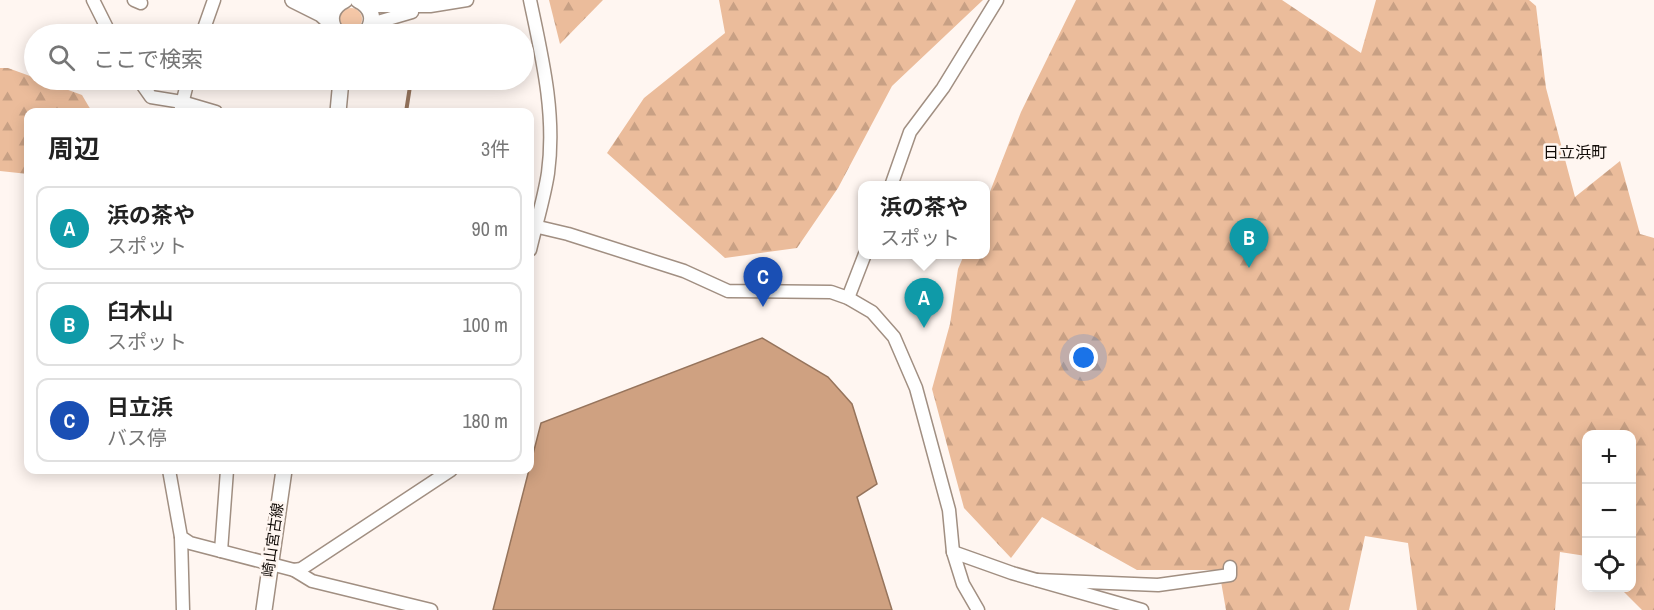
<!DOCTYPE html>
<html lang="ja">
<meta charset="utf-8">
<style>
:root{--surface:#fff;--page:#f2f2f2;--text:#222;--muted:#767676;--line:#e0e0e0;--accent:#ea580c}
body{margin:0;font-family:"Archivo Narrow","Noto Sans JP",sans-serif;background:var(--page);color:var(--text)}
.controls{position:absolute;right:18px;bottom:18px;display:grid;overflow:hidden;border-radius:12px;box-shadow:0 3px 15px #0003}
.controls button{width:54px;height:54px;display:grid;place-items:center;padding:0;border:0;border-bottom:2px solid var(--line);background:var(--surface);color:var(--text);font:30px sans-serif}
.you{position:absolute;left:1084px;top:358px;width:21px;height:21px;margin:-15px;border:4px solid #fff;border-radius:50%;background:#1a73e8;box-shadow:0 0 0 9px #1a73e833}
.badge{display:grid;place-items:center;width:39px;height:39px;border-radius:50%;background:var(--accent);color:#fff;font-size:20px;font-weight:700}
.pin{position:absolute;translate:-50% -50px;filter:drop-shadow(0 2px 3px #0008)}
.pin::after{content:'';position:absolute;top:32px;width:21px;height:18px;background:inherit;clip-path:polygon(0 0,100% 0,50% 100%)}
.popup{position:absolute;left:858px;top:181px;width:132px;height:78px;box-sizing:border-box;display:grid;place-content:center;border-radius:12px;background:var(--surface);filter:drop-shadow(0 2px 4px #0005);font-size:20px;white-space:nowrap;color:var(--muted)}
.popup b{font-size:22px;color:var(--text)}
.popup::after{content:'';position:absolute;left:50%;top:100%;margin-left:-12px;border:12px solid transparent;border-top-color:var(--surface)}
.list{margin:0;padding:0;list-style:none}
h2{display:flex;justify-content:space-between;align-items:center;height:78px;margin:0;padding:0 24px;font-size:26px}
h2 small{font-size:20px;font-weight:400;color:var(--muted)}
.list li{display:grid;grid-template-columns:39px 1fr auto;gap:18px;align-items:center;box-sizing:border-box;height:84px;margin:0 12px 12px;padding:0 12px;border:2px solid var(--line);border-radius:12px}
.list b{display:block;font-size:22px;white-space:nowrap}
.list p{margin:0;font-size:20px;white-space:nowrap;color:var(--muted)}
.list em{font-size:20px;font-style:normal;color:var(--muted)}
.icon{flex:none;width:33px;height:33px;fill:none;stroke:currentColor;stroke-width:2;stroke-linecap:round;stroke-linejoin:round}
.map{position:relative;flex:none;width:1654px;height:610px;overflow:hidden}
.search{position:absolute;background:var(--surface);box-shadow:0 3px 15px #0003;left:24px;top:24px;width:510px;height:66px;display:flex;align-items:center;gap:15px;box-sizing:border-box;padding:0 21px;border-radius:33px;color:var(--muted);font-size:22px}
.panel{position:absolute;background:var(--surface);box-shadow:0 3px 15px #0003;left:24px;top:108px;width:510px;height:366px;border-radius:12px}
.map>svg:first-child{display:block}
</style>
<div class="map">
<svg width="1654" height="610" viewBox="0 0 1654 610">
<defs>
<pattern id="forest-firs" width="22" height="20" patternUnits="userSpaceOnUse" patternTransform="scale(1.5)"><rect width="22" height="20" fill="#ebbc9b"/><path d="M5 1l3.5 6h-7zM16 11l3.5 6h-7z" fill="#c8a084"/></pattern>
</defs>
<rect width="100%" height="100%" fill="#fff6f1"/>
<!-- green -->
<circle fill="#f5c7a7" cx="351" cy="19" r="11"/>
<!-- forest -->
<g fill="url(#forest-firs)">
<polygon points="549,0 603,0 560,44"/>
<polygon points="719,0 983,0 892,86 838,188 797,248 725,258 607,153 644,98 725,33"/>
<polygon points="1076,0 1282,0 1361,53 1376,0 1529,0 1536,6 1546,88 1575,197 1620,161 1640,234 1654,238 1654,610 1642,610 1620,588 1632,588 1632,434 1586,434 1586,556 1560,552 1555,610 1417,610 1408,543 1365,536 1349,610 1226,610 1219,570 1137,570 1042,517 1011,558 964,508 932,389 950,324 958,269 964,255 986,254 986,202 1021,112"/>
<polygon points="0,68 8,68 82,95 92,112 28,112 28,174 0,171"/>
</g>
<!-- water -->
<polygon fill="#cfa181" stroke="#96745c" stroke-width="1.5" points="762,338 828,377 852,404 877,484 857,497 892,610 493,610 541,423"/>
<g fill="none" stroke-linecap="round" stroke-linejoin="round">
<!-- stream -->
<g stroke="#96745c" stroke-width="4">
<polyline points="417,34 418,26"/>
<polyline points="406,112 411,80"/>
</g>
<defs>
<g id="minor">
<polyline points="93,0 110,34"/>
<polyline points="134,0 141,3"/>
<polyline points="367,6 430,6 467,0"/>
<polyline points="371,24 412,12"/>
<polyline points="202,34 214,0"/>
<polyline points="139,80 151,97 182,102 216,112"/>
<polyline points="180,112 188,80"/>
<polyline points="891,186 910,132 943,88 997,0"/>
<polyline points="530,225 568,234 684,271 728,291 831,292 848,298 872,312 894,337 916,388 949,510 953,552 963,584 978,610"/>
<path d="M530,250C536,224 544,199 548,173C556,114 542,57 530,0"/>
<polyline points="848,298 865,254"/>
<polyline points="169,470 181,537 190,543 294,570 301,569 451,470"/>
<polyline points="181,537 183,610"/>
<polyline points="221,551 227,470"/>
<polyline points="953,552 1012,573 1142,610"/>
<polyline points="294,570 312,581 431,610"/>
<polyline points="1037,580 1158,585 1230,575 1230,567"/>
</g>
<g id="major">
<polyline points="293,0 321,14 331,23"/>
<polyline points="316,0 336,6"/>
<path d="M358,0C373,7 376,22 365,34"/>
<path d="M338,34C327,22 330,7 345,0"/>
<polyline points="338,112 341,80"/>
<polyline points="264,610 284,470"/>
</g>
</defs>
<!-- minor casing -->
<use href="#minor" stroke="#a18f82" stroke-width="15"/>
<!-- major casing -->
<use href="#major" stroke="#a18f82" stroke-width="18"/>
<!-- minor -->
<use href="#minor" stroke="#fff" stroke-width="12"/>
<!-- major -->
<use href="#major" stroke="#fff" stroke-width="15"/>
</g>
<g text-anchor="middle" stroke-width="5" stroke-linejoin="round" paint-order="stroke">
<!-- street labels -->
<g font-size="15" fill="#110b07" stroke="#fff6f1">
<text transform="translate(273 540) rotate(-82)" y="5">崎山宮古線</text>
</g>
<!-- neighbourhood labels -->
<g font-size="16" fill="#110b07" stroke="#fff6f1">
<text x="1575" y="158">日立浜町</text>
</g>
</g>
</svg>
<div class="controls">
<button>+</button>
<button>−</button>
<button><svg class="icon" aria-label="locate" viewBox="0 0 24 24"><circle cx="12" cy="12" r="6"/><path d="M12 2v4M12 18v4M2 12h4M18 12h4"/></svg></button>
</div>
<div class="you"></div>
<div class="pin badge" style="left:924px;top:328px;background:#0f9aa8">A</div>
<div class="popup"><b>浜の茶や</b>スポット</div>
<div class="pin badge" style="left:1249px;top:268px;background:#0f9aa8">B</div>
<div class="pin badge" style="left:763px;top:307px;background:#1a4fb4">C</div>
<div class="search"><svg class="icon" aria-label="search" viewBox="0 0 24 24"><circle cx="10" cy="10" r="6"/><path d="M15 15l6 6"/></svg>ここで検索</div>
<section class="panel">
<h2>周辺<small>3件</small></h2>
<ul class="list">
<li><span class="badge" style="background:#0f9aa8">A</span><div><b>浜の茶や</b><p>スポット</p></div><em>90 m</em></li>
<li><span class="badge" style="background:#0f9aa8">B</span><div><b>臼木山</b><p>スポット</p></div><em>100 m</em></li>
<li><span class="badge" style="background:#1a4fb4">C</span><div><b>日立浜</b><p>バス停</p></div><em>180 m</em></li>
</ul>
</section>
</div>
